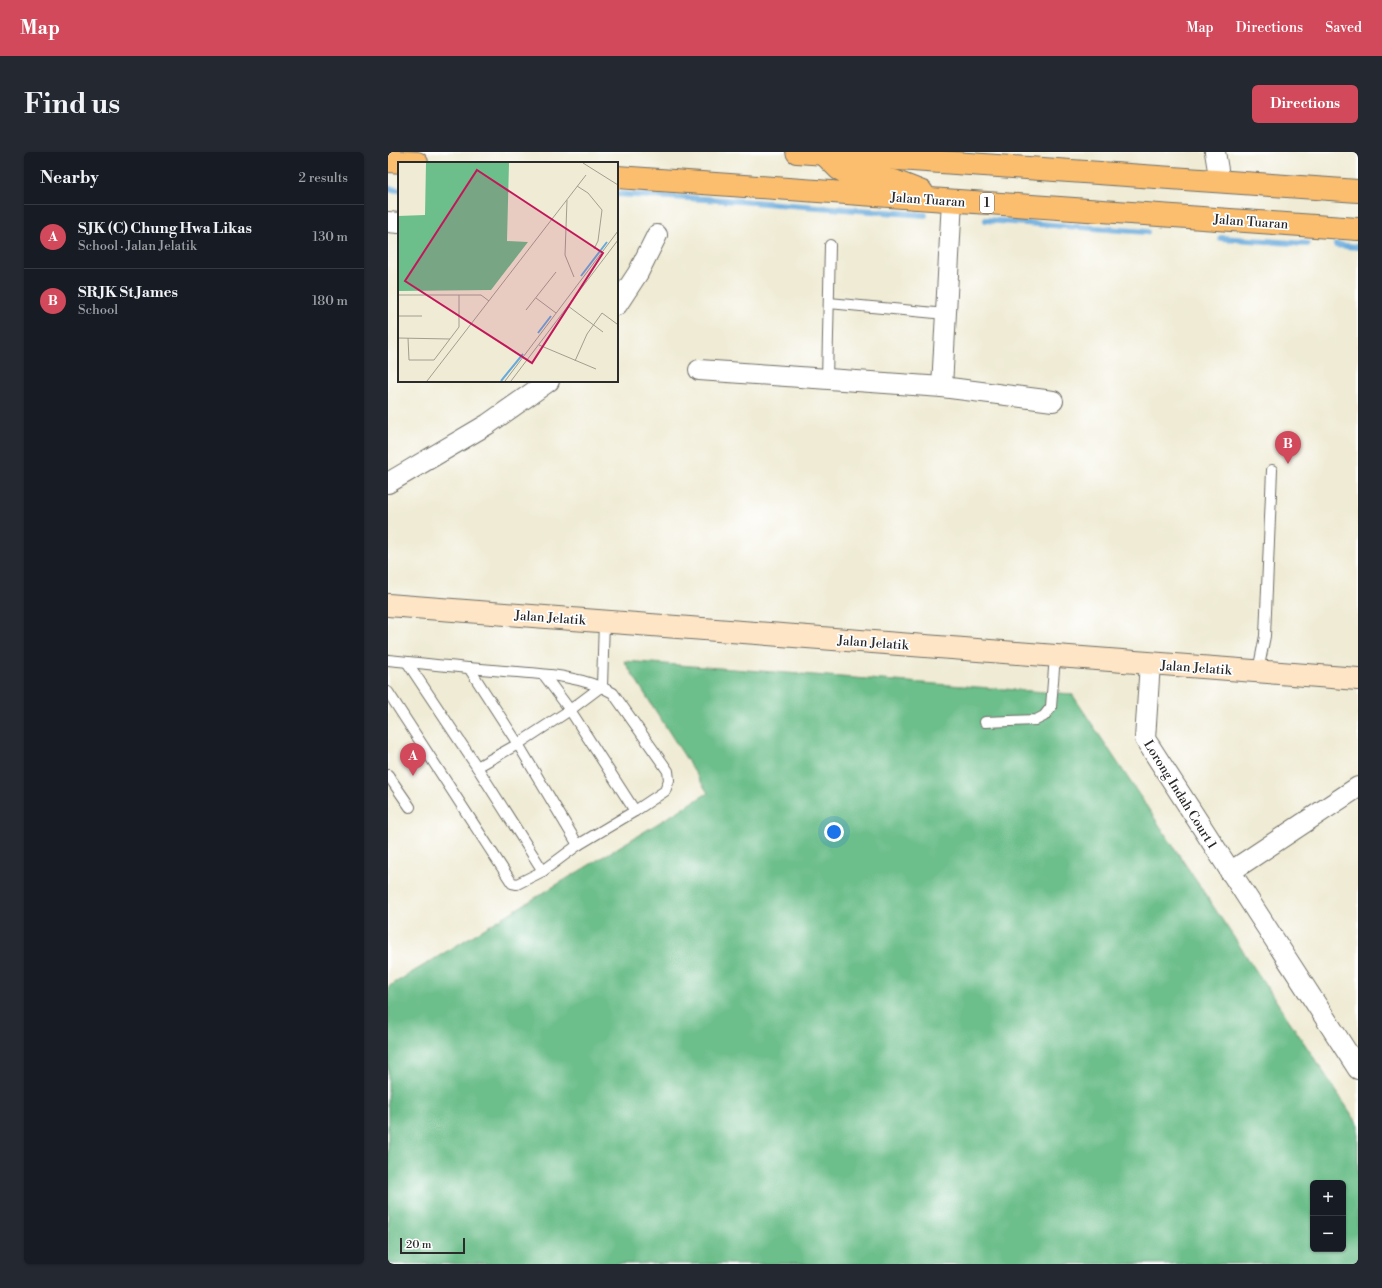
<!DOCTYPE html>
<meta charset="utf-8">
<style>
:root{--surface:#171b24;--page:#242831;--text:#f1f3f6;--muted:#9ea1a6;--line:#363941;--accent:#d1495b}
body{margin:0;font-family:"Libre Bodoni",serif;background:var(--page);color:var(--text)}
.controls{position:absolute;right:12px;bottom:12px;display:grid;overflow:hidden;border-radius:6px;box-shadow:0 1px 3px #0004}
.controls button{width:36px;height:36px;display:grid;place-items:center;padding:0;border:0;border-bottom:1px solid var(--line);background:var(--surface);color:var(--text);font:20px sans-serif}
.scale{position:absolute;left:12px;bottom:10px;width:65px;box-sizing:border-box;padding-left:4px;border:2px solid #2b2b2b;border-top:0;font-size:11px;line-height:14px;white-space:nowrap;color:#2b2b2b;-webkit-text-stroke:3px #fff;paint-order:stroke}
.you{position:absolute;left:446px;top:680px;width:14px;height:14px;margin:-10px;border:3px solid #fff;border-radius:50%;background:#1a73e8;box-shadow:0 0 0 6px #1a73e833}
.badge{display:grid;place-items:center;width:26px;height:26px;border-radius:50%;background:var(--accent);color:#fff;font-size:13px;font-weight:700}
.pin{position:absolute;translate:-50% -33px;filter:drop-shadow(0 1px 2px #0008)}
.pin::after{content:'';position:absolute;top:21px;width:14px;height:12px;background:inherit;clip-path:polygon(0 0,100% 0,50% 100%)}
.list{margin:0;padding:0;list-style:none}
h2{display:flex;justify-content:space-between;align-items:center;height:52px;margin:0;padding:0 16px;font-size:17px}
h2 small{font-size:13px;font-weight:400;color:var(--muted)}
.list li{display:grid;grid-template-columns:26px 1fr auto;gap:12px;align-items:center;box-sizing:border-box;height:64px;padding:0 16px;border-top:1px solid var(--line)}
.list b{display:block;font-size:15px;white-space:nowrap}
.list p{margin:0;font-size:13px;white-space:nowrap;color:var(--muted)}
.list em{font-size:13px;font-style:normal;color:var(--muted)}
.map{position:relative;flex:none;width:970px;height:1112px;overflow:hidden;border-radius:6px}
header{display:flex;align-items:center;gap:24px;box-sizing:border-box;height:56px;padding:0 20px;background:var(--accent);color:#fff}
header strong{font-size:19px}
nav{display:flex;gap:22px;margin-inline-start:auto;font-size:14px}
.intro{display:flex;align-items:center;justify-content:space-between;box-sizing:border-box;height:96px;padding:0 24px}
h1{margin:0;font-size:28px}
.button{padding:10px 18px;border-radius:6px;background:var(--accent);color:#fff;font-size:14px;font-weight:700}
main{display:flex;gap:24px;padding:0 24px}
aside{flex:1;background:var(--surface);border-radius:6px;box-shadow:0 1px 3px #0004}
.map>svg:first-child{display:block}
</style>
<header>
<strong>Map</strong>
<nav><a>Map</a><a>Directions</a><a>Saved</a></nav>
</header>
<div class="intro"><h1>Find us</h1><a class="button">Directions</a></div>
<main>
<aside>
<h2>Nearby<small>2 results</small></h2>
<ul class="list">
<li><span class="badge">A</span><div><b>SJK (C) Chung Hwa Likas</b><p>School · Jalan Jelatik</p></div><em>130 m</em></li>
<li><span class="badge">B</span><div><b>SRJK St James</b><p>School</p></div><em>180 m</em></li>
</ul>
</aside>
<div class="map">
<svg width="970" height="1112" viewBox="0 0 970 1112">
<rect width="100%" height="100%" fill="#fff"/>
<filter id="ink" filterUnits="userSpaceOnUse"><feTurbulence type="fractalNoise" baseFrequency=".025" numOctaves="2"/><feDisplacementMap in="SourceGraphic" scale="8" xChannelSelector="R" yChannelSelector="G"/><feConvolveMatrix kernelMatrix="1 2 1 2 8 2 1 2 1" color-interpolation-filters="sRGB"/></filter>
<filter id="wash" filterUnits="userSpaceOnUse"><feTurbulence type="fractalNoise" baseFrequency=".012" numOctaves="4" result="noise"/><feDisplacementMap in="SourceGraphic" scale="16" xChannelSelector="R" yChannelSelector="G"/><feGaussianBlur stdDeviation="0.9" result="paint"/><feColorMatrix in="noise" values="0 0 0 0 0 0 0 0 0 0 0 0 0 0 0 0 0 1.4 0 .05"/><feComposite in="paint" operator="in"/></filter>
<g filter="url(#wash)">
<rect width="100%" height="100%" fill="#efebd4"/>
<!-- forest -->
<path fill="#6cbe8a" stroke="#4c745a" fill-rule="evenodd" d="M236,509L684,542L970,972V1112H0V835L320,641ZM925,1031H955V1097H925Z"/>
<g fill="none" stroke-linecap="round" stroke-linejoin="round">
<!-- stream -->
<g stroke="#67aadc" stroke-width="6">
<polyline points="0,37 11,38"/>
<polyline points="229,42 351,49 537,63"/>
<polyline points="598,68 759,80"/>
<polyline points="833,86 919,92"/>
<polyline points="948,93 970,95"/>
</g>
</g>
</g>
<g filter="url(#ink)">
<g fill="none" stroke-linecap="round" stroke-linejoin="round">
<defs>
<g id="lane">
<polyline points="441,151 558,162"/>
<polyline points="439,228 442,93"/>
<path d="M0,508C38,512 77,516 116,519C151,522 194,523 225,541L280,619L281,628L277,639L247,659L190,693L155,719L129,732L124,731L0,540"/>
<polyline points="19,510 89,615 155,719"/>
<polyline points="81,516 130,592 190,693"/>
<polyline points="870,519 877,484 884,318"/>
<polyline points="156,523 182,558 247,659"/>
<polyline points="214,534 216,469"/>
<polyline points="597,570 648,568 656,564 663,555 667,504"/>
<polyline points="89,615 130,592 182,558 214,534"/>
<polyline points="0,623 22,655"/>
</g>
<g id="street">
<polyline points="827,0 832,30"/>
<polyline points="0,70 11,71"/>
<polyline points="229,153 250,121 269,83"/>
<polyline points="311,218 554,235 665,249"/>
<polyline points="554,235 564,48"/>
<polyline points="0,331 100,272 161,229"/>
<polyline points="762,511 757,587 970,917"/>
<polyline points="842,720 970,635"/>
</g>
<polyline id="secondary" points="0,453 970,527"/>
<g id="primary">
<polyline points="409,0 970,39"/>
<polyline points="436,2 451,17 457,20 506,29 534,40"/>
<polyline points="0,9 29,11"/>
<polyline points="229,25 970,77"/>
</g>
</defs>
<!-- lane casing -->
<use href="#lane" stroke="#706e66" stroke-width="12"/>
<!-- street casing -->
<use href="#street" stroke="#706e66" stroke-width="22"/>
<!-- secondary casing -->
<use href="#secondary" stroke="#706e66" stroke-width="24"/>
<!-- primary casing -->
<use href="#primary" stroke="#706e66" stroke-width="24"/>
<!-- lane -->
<use href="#lane" stroke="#fff" stroke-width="10"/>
<!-- street -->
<use href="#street" stroke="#fff" stroke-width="20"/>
<!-- secondary -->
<use href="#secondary" stroke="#fde5c5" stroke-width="22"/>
<!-- primary -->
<use href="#primary" stroke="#fbbe6e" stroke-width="22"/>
</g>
</g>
<g text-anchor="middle" stroke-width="3.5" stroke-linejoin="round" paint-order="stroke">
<!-- shield labels -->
<rect fill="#fff" stroke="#6b6b6b" stroke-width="1" x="592" y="41" width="14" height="20" rx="3"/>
<g font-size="12" font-weight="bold" fill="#2b2b2b">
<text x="599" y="55">1</text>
</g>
<!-- street labels -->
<g font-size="13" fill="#2b2b2b" stroke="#fff">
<text transform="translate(540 47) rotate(4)" y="5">Jalan Tuaran</text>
<text transform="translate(863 69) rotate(4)" y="5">Jalan Tuaran</text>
<text transform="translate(162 465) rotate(4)" y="5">Jalan Jelatik</text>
<text transform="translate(485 490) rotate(4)" y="5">Jalan Jelatik</text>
<text transform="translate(808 515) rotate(4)" y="5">Jalan Jelatik</text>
<text transform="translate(793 642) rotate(58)" y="5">Lorong Indah Court 1</text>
</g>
</g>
<!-- overview -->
<g transform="translate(10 10)">
<rect width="220" height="220" fill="#efebd4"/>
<path d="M28,1H111L109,79L130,80L93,128L0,129V54L27,53Z" fill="#6cbe8a"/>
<path fill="none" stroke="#67aadc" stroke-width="2" d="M183,114L209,80M140,171L153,154M103,219L125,192"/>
<path fill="none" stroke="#a19e90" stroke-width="1" d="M185,1L220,23M179,24L190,31L204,48L200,79L196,87M169,38L167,93L176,115M0,133H83L91,139M138,136L158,151M170,144L205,170M128,148L158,110M0,154H24M0,176L52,177M10,176L11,198H36L61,165V133M141,183L198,207M177,199L189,172L204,151L219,162M29,219L188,13M107,219L220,69M113,219L220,78"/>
<path fill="#c2185b" fill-opacity="0.15" stroke="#c2185b" stroke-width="2" d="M79,8L205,91L134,201L7,119Z"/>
<rect width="220" height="220" fill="none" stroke="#2b2b2b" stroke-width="2"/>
</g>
</svg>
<div class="controls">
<button>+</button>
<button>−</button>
</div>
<div class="scale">20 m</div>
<div class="you"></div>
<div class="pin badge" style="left:25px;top:624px">A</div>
<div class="pin badge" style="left:900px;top:312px">B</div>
</div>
</main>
